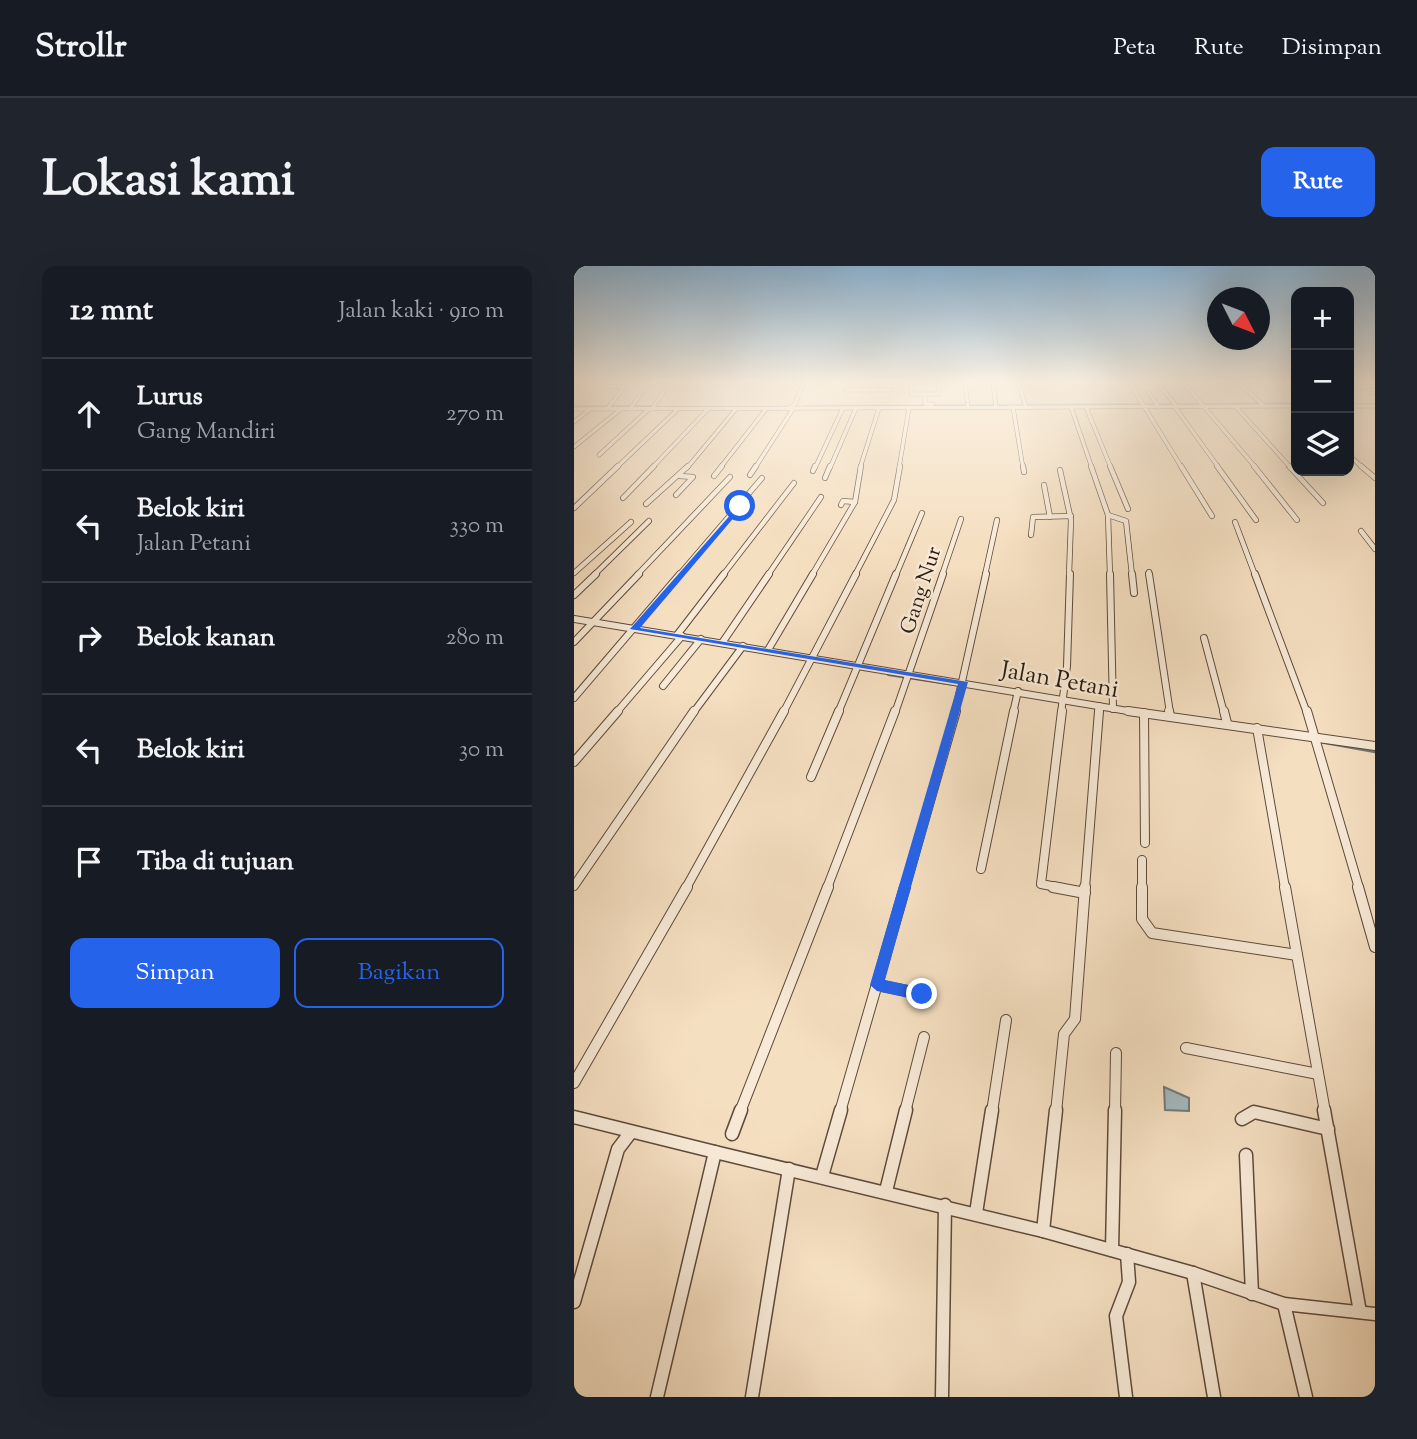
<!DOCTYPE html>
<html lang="id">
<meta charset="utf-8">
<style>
:root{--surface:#171b24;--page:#20242c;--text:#f1f3f6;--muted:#9ea1a6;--line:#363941;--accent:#2563eb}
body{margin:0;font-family:"Sorts Mill Goudy",serif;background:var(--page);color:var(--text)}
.controls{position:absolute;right:21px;top:21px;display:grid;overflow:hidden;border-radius:14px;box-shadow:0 7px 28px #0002}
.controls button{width:63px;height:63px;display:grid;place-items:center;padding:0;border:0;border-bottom:2px solid var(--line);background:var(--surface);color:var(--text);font:35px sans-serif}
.compass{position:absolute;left:633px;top:21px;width:63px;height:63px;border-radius:50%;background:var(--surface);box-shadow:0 7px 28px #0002;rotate:132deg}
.stop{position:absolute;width:21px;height:21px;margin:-16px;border:5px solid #2563eb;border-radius:50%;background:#fff}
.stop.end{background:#2563eb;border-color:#fff;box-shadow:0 2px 7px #0008}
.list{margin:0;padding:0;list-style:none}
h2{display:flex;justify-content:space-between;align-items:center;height:91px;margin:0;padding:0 28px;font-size:30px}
h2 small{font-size:23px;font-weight:400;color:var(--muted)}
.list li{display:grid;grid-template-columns:46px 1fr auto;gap:21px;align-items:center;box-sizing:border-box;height:112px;padding:0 28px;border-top:2px solid var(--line)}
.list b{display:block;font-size:26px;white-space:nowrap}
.list p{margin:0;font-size:23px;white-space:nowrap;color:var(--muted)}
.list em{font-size:23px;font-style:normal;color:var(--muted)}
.actions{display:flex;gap:14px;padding:21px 28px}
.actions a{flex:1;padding:16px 0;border:2px solid var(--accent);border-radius:14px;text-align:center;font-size:24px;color:var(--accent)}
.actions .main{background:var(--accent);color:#fff}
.icon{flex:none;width:38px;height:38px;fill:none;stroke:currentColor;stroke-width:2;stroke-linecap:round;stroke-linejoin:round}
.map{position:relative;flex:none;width:801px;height:1131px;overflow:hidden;border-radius:14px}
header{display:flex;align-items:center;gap:42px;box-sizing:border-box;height:98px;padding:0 35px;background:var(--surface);border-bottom:2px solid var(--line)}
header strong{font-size:33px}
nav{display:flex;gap:38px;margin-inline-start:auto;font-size:24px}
.intro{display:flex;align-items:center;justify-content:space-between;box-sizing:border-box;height:168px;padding:0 42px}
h1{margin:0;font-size:49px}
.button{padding:18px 32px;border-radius:14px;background:var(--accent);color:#fff;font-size:24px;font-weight:700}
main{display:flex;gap:42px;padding:0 42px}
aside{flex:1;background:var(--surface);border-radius:14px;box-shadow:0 7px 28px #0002}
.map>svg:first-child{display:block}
</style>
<header>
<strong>Strollr</strong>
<nav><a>Peta</a><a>Rute</a><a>Disimpan</a></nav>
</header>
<div class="intro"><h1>Lokasi kami</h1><a class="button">Rute</a></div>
<main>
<aside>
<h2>12 mnt<small>Jalan kaki · 910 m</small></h2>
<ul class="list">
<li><svg class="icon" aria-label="ahead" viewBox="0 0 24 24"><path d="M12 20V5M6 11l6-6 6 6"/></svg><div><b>Lurus</b><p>Gang Mandiri</p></div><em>270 m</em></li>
<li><svg class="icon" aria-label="left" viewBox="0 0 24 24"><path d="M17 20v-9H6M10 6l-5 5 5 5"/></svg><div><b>Belok kiri</b><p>Jalan Petani</p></div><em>330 m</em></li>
<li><svg class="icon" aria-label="right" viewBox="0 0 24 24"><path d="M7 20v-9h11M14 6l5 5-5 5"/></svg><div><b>Belok kanan</b></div><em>280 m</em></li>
<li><svg class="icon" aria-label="left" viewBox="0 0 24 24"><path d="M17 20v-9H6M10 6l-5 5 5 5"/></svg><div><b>Belok kiri</b></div><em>30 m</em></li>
<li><svg class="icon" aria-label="arrive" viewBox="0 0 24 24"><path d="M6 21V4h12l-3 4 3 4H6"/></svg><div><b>Tiba di tujuan</b></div></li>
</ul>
<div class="actions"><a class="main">Simpan</a><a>Bagikan</a></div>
</aside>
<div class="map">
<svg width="801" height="1131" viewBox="0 0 801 1131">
<rect width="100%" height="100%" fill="#f5dfc1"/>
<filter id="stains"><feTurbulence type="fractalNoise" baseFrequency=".00286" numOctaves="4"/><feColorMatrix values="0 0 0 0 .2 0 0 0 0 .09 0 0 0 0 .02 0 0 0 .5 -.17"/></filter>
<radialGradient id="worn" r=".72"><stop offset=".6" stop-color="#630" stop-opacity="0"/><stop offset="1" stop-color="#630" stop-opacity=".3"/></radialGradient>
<!-- water -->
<polygon fill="#a2b9be" stroke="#727978" stroke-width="2" points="590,821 615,832 615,845 591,844"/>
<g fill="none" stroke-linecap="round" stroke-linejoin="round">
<!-- stream-far1 -->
<polyline stroke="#727978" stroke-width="2" points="314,409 387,420"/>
<!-- stream -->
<polyline stroke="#727978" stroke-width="2.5" points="746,476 801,486"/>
<!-- river -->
<g fill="#a2b9be" fill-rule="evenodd">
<rect x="775" y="135" width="4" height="4"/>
<polygon points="722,136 722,140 232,143 228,141 232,139"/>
<polygon points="0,139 78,139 82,141 78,143 0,143"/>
</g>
<defs>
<g id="street-far5">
<polyline points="34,116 31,120 51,121"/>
<polyline points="338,116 337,128 365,128 365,116"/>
<polyline points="391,116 394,142"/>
<polyline points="419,116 422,142"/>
<polyline points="444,116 452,141"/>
<polyline points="555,116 608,202"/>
<polyline points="583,116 603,141"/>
<polyline points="609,116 682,202"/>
<polyline points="664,116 690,140"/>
<polyline points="713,116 722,123"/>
<polyline points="775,123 801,120"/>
<polyline points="271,124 318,124"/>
<polyline points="575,127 585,141"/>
<polyline points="798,127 801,127"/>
<polyline points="351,128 351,138 359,138"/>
<polyline points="661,140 717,202"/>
<polyline points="775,140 801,140"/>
<polyline points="439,141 449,202"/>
<polyline points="497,141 518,202"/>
<polyline points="512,141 537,202"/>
<polyline points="601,141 645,202"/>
<polyline points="0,143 722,140"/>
<polyline points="33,143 54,116"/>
<polyline points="56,143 75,116"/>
<polyline points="78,143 96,116"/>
<polyline points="214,143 221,138 230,116"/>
<polyline points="0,156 16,143"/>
<polyline points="0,181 47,143"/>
<polyline points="25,189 75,143"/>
<polyline points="775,189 789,202"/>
<polyline points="42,202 104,143"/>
<polyline points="78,202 134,143"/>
<polyline points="113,202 162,143"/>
<polyline points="146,202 192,143"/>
<polyline points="181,202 219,143"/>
<polyline points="241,202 269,142"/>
<polyline points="256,202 282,142"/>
<polyline points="286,202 305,142"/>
<polyline points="325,202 335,142"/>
</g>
<g id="street-far4">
<polyline points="449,200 450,206"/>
<polyline points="517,200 534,249 552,255 558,309"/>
<polyline points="536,200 554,243"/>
<polyline points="607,200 638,250"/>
<polyline points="643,200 682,254"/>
<polyline points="680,200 723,254"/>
<polyline points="715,200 749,237"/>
<polyline points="787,200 801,212"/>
<polyline points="486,204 497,254 495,309"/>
<polyline points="239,205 241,200"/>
<polyline points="176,209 182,200"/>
<polyline points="140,210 148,200"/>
<polyline points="251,212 256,200"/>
<polyline points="470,219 476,251"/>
<polyline points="102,229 119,211 106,210"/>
<polyline points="49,232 80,200"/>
<polyline points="72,238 114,200"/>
<polyline points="267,239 269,235 281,236"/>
<polyline points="0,242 44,200"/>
<polyline points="534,249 536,309"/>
<polyline points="661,256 681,309"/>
<polyline points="787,265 801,283"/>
<polyline points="457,269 459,251 497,250"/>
<polyline points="575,306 575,309"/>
<polyline points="0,307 57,256"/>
<polyline points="20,309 75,255"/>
<polyline points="63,309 156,211"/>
<polyline points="105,309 188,212"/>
<polyline points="149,309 220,217"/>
<polyline points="194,309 247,231"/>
<polyline points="238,309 281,236 287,200"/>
<polyline points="281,309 320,234 326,200"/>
<polyline points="322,309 348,247"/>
<polyline points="368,309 387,253"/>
<polyline points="411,309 423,254"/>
</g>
<g id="street-far3">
<polyline points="536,308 539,443"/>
<polyline points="558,308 560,327"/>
<polyline points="575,308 596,447"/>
<polyline points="681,308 733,447"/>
<polyline points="0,329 22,308"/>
<polyline points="0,353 566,447"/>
<polyline points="103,369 150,308"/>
<polyline points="630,372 650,447"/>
<polyline points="0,376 65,308"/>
<polyline points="148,377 195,308"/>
<polyline points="194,384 239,308"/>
<polyline points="89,420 127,373"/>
<polyline points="0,432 106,308"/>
<polyline points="42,447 108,370"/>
<polyline points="119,447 169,380"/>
<polyline points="209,447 282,308"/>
<polyline points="264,447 322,308"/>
<polyline points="321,447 369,308"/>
<polyline points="381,447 412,308"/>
<polyline points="439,447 444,425"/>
<polyline points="487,447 493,400 496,308"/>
<polyline points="524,447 525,440"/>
</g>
<g id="street-far2">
<polyline points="488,445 467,618 488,622"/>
<polyline points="554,445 801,480"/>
<polyline points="595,445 596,450"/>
<polyline points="650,445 653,457"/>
<polyline points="733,445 785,622"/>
<polyline points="570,447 571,577"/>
<polyline points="683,462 711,622"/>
<polyline points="0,496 44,445"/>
<polyline points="237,511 265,445"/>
<polyline points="568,594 568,622"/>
<polyline points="407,603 440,445"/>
<polyline points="0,620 120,445"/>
<polyline points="112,622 210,445"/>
<polyline points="253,622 321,445"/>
<polyline points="331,622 382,445"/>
<polyline points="511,622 525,445"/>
</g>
<g id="street-far1">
<polyline points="479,621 511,627"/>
<polyline points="568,621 568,653 578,667 723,689"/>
<polyline points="711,621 751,846"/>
<polyline points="784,621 801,681"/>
<polyline points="303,719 348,728"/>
<polyline points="612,782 744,808"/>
<polyline points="0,817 113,621"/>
<polyline points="166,846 254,621"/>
<polyline points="266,846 331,621"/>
<polyline points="331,846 350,771"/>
<polyline points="418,846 432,754"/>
<polyline points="482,846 490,768 501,753 511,621"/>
<polyline points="541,846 542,787"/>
</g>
<g id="street">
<polyline points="750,844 786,1046"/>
<polyline points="0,851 141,886"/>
<polyline points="668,853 680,846 754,863"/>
<polyline points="158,868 167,844"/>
<polyline points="672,889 678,1028"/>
<polyline points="248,910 267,844"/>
<polyline points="312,925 332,844"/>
<polyline points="402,947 418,844"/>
<polyline points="469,965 482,844"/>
<polyline points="538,984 541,844"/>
<polyline points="619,1007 640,1131"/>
<polyline points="0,1036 44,883 57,866"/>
<polyline points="710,1038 732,1131"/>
<polyline points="83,1131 141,886 469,965 619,1007 710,1038 801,1048"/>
<polyline points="178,1131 215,903"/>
<polyline points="368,1131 371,939"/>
<polyline points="552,1131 542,1050 555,1016 553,988"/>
</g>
</defs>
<!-- street-far5 casing -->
<use href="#street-far5" stroke="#5d4a3b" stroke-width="4.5"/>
<!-- street-far4 casing -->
<use href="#street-far4" stroke="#5d4a3b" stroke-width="6"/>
<!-- street-far3 casing -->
<use href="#street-far3" stroke="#5d4a3b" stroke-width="8"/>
<!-- street-far2 casing -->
<use href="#street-far2" stroke="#5d4a3b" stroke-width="10"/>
<!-- street-far1 casing -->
<use href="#street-far1" stroke="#5d4a3b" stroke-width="12"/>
<!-- street casing -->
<use href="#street" stroke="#5d4a3b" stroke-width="15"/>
<!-- street-far5 -->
<use href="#street-far5" stroke="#f8ead7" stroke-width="3.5"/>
<!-- street-far4 -->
<use href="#street-far4" stroke="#f8ead7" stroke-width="4.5"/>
<!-- street-far3 -->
<use href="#street-far3" stroke="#f8ead7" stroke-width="6"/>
<!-- street-far2 -->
<use href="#street-far2" stroke="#f8ead7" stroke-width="8"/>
<!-- street-far1 -->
<use href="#street-far1" stroke="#f8ead7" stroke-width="10"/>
<!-- street -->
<use href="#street" stroke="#f8ead7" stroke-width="12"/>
</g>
<!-- sky -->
<linearGradient id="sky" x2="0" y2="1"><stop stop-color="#8cb6d7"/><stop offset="0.42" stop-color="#faf1e3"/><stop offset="1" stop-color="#faf1e3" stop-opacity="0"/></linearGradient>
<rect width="801" height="275" fill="url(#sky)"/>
<!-- route -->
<polygon fill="#2563eb" points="166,238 168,242 66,362 394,416 311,714 353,723 353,733 348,735 303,725 296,719 384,418 56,363"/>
<g text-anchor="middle" stroke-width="5" stroke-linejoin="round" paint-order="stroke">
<!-- far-street labels -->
<g font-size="21" fill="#2a190e" stroke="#f8ead7">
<text transform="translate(346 324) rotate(-72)" y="7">Gang Nur</text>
</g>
<!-- street labels -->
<g font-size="24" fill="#2a190e" stroke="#f8ead7">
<text transform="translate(486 413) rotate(10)" y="8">Jalan Petani</text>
</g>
</g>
<rect width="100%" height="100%" filter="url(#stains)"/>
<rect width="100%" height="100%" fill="url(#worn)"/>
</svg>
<div class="controls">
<button>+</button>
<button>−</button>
<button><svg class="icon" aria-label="layers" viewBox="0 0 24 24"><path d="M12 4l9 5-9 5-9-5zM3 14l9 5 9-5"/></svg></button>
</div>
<svg class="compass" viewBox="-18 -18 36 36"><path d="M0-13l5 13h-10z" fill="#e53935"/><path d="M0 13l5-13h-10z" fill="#9ea1a6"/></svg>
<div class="stop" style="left:166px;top:240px"></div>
<div class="stop end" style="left:348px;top:728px"></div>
</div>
</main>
